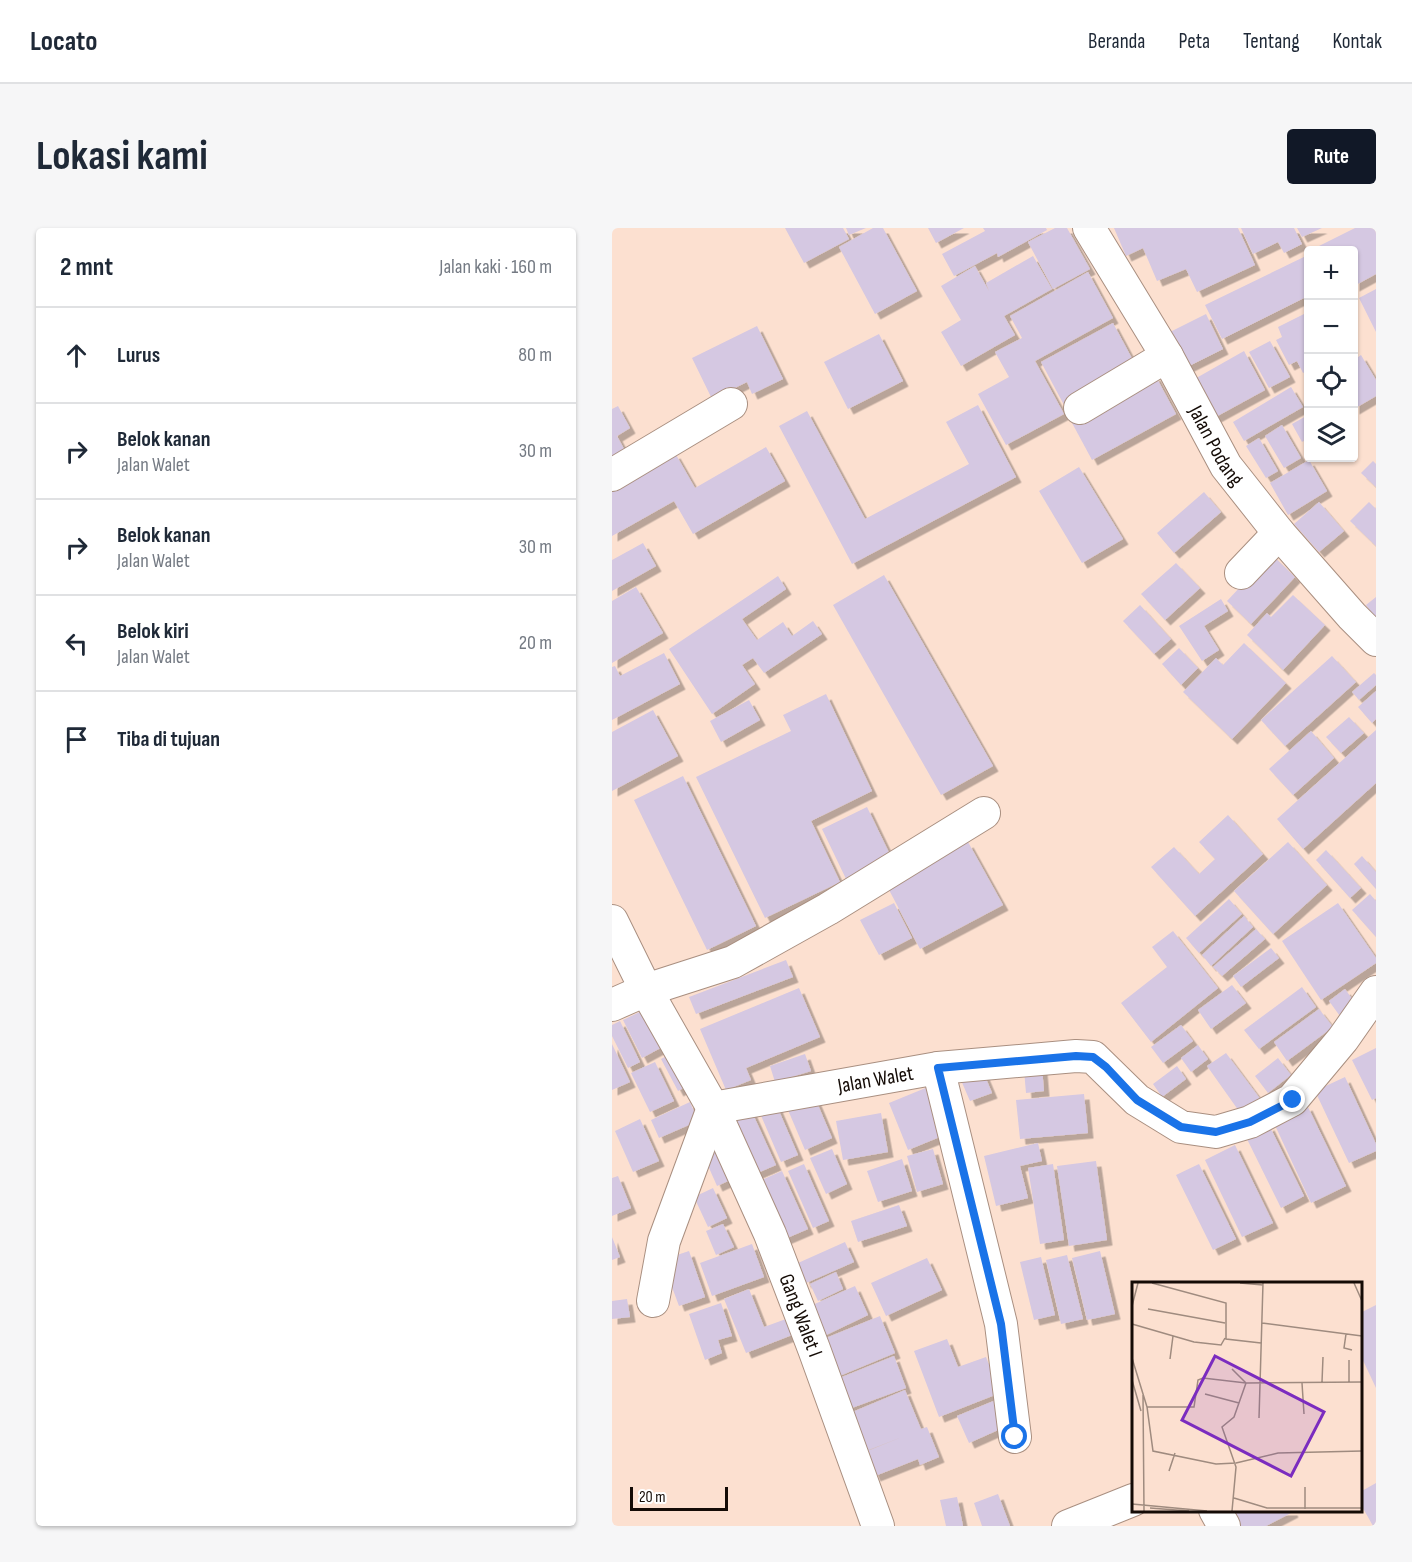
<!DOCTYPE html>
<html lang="id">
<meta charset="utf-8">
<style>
:root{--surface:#fff;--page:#f6f6f7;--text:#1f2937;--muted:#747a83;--line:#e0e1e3;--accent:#111827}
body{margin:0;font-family:"Sofia Sans Condensed",sans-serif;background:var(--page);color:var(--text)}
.controls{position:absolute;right:18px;top:18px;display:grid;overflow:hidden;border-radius:6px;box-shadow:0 2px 4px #0004}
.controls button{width:54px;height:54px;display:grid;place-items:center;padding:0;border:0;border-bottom:2px solid var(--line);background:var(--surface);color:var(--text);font:30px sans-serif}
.scale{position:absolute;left:18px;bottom:15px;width:98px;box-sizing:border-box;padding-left:6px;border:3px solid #140b06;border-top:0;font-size:16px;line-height:21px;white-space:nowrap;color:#140b06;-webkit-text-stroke:4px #fff;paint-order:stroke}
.stop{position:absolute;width:18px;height:18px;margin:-14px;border:4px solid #1a73e8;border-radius:50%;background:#fff}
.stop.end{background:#1a73e8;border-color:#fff;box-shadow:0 2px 6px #0008}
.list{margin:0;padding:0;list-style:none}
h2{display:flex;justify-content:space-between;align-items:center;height:78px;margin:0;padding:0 24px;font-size:26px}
h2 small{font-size:20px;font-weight:400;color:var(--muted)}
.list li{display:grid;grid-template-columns:39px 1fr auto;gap:18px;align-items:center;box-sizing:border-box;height:96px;padding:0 24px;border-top:2px solid var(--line)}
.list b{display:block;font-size:22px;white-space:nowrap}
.list p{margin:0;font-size:20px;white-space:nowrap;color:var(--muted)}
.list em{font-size:20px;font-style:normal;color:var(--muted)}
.icon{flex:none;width:33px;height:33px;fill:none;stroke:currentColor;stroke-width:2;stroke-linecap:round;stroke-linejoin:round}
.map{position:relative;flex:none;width:764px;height:1298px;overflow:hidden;border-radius:6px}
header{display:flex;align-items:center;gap:36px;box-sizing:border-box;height:84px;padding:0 30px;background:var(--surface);border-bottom:2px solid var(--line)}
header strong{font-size:28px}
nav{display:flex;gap:33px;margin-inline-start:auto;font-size:21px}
.intro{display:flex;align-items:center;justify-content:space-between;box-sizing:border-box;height:144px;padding:0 36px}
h1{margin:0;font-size:42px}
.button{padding:15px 27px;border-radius:6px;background:var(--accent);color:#fff;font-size:21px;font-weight:700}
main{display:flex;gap:36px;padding:0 36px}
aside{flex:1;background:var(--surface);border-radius:6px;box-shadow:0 2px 4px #0004}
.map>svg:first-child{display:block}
</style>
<header>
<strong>Locato</strong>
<nav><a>Beranda</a><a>Peta</a><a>Tentang</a><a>Kontak</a></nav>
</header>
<div class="intro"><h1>Lokasi kami</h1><a class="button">Rute</a></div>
<main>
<aside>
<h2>2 mnt<small>Jalan kaki · 160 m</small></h2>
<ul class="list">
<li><svg class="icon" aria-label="ahead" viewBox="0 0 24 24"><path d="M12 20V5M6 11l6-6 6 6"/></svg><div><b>Lurus</b></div><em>80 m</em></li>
<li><svg class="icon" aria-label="right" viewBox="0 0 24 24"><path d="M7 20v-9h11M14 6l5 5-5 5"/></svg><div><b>Belok kanan</b><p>Jalan Walet</p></div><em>30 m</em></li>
<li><svg class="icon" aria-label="right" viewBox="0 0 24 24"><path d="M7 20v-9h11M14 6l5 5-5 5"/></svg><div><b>Belok kanan</b><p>Jalan Walet</p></div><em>30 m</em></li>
<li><svg class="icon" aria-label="left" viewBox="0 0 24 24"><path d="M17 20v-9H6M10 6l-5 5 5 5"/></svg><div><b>Belok kiri</b><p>Jalan Walet</p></div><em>20 m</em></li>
<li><svg class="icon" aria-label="arrive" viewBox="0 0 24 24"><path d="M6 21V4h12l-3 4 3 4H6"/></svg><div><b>Tiba di tujuan</b></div></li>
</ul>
</aside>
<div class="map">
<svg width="764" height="1298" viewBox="0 0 764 1298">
<defs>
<filter id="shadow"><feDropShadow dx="5.5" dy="5.5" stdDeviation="0" flood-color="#0004"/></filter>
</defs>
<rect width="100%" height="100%" fill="#fce0d0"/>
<!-- building -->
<g fill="#d5c8e2" filter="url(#shadow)">
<polygon points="173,0 231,0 237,11 192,35"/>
<polygon points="234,0 254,0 237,7"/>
<polygon points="261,0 271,0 305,63 263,86 227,19"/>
<polygon points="316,0 352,0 324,15"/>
<polygon points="371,0 434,0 435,2 386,29 385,25 342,48 330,26 373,3"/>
<polygon points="443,0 455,0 478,41 441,61 416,14"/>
<polygon points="502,0 626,0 643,37 585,64 574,41 545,53 531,20 514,28"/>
<polygon points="629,0 682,0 690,16 672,25 666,14 641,26"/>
<polygon points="685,0 710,0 690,9"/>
<polygon points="743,0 764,0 764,46 742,58 742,22 704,22 703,20"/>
<polygon points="696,27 696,68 610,111 593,77"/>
<polygon points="421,28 440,61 392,88 403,107 349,138 329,104 349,92 329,58 363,38 377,63 374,55"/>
<polygon points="476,44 501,90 423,133 452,186 394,217 366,166 397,149 383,124 410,110 398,88"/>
<polygon points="764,61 764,104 747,70"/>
<polygon points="696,84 696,142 691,145 685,133 677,137 664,112 670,109 666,99"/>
<polygon points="594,86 611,121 569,142 552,107"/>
<polygon points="501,95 524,138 452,177 429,134"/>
<polygon points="145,98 171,151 140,166 135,154 100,171 80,130"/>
<polygon points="267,106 291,153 236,181 212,134"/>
<polygon points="658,113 678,149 657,160 637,124"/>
<polygon points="632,123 653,162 600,191 579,153"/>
<polygon points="749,127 764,152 764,168 742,181 742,132"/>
<polygon points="543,147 564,186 480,232 459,193"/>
<polygon points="679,159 691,179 632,213 621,194"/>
<polygon points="366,177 404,249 240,336 167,198 195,183 253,291 357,236 334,194"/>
<polygon points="6,178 18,200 5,208 18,232 0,243 0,181"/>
<polygon points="696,187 696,210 690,214 680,196"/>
<polygon points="670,197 689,230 672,240 653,208"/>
<polygon points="647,210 666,243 654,250 634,218"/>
<polygon points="154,219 173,253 81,306 62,273 0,308 0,261 63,225 83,260"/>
<polygon points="697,232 715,263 676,287 658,255"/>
<polygon points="761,233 764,236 764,259 749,245"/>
<polygon points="467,239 511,311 470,335 427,263"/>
<polygon points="592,264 609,284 562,325 545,305"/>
<polygon points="707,274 732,303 707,324 682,296"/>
<polygon points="757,274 764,281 764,318 738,293"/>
<polygon points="31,315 44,338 0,363 0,332"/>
<polygon points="659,326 683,349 639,396 615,373"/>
<polygon points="564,335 588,360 553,392 529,366"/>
<polygon points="272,347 381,538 329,567 221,377"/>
<polygon points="166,348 174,361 130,391 145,412 171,394 180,408 201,393 210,406 152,445 141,430 130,437 143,456 100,486 57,421"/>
<polygon points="24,359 51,405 0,435 0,373"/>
<polygon points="681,367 713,397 671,442 635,407 655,385 659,389"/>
<polygon points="764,369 764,391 754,377"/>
<polygon points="609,371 616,383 592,398 607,422 590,433 567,398"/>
<polygon points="528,377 559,411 542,426 511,393"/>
<polygon points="632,415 674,455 620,511 571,464 604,430 611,437"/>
<polygon points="567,420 586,440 569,457 550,436"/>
<polygon points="52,425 68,456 0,492 0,439 3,438 8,448"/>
<polygon points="720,428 744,454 673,518 649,492"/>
<polygon points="762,445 764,447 764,457 747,472 740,464"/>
<polygon points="764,463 764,491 760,495 746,479"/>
<polygon points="214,466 260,563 199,593 228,654 153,690 84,549 179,503 171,487"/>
<polygon points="137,472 148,492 109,514 98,493"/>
<polygon points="41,482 66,528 0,563 0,504"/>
<polygon points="737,489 752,505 729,525 714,509"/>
<polygon points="764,502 764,555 691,621 665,591"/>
<polygon points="699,503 722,530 681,567 657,541"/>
<polygon points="71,548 144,698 95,722 22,572"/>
<polygon points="255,579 281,633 236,655 210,601"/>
<polygon points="616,587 651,626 583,688 539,639 562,619 587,646 603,631 587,614"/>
<polygon points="356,614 391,677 308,721 275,658"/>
<polygon points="676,614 715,657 661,706 622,663"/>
<polygon points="714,622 749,660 738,670 704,632"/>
<polygon points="750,628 764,644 764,661 742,636"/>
<polygon points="758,666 764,673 764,709 740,682"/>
<polygon points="617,671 630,686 587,725 574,710"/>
<polygon points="282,675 300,710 267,727 248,692"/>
<polygon points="726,675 764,730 764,735 709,772 670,713"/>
<polygon points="632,688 641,699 599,738 590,727"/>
<polygon points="644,701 653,711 610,748 601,739"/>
<polygon points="561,703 606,760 539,814 509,775 555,739 540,719"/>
<polygon points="659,720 667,730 629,759 621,748"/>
<polygon points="174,732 181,749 84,786 77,769"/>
<polygon points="620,757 634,775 599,801 586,782"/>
<polygon points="690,759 704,779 647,821 632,802"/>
<polygon points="187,760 208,809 134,840 139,852 114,862 88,801"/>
<polygon points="733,761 749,783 733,795 717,773"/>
<polygon points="36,780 54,817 30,830 11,792"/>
<polygon points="707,781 721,799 675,833 662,814"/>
<polygon points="8,793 28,834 16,840 0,808 0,797"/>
<polygon points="569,797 581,813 551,835 539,819"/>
<polygon points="0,816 18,854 0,862"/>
<polygon points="586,817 596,831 579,844 569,830"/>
<polygon points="764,820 764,870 760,872 740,832"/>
<polygon points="64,823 80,855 66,863 49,831"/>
<polygon points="614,825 649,872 629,886 595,838"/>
<polygon points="193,826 199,843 163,854 158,838"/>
<polygon points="666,830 679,847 656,865 643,848"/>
<polygon points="43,834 62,873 38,884 19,845"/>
<polygon points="565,838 574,851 550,869 541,856"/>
<polygon points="430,840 432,863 414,865 412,842"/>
<polygon points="370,841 380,865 358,873 348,850"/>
<polygon points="733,849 764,916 764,923 737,935 703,863"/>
<polygon points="316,859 335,906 296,922 277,875"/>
<polygon points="472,866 476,905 408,911 404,872"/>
<polygon points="203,870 220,910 193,922 176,882"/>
<polygon points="78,874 86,893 47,910 39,892"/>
<polygon points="164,876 186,927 169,934 147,883"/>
<polygon points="695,877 734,958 699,975 661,893"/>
<polygon points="139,882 164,937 143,946 119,891"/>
<polygon points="269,885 276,924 231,932 224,893"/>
<polygon points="28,891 47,933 21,944 3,903"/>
<polygon points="657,897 692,968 669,980 634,909"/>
<polygon points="109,915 125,949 105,958 90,924"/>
<polygon points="426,915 430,933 408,938 416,970 384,978 372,928"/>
<polygon points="623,917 661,995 630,1009 593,932"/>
<polygon points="220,921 235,956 214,966 198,930"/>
<polygon points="321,921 331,956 305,964 295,928"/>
<polygon points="290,931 300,963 266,974 255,943"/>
<polygon points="484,933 495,1012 457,1018 445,938"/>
<polygon points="192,936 217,993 201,1000 176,943"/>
<polygon points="441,936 452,1012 428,1016 416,940"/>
<polygon points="587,936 624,1011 601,1022 564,947"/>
<polygon points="170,943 196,1001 168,1013 143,955"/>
<polygon points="6,948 19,980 0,988 0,950"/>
<polygon points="101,960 115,990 96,999 82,969"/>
<polygon points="287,977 295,998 246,1014 239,993"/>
<polygon points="111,996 122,1019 104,1027 94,1003"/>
<polygon points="0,1009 8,1029 0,1032"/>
<polygon points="233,1014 242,1034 194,1055 186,1035"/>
<polygon points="140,1016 152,1049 100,1068 88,1035"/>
<polygon points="77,1023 93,1069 67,1078 50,1032"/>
<polygon points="488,1023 503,1086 475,1092 460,1030"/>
<polygon points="455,1027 471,1091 449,1096 434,1032"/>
<polygon points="429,1029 443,1087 422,1092 408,1034"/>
<polygon points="315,1030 330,1062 274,1088 259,1055"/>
<polygon points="224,1044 231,1061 206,1073 198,1056"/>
<polygon points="243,1058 256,1087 210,1109 196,1079"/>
<polygon points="137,1061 152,1099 174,1091 180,1107 134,1125 112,1071"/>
<polygon points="15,1071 18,1089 0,1091 0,1073"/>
<polygon points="109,1075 120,1108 106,1112 110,1125 93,1132 77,1086"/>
<polygon points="764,1077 764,1160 748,1126 748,1085"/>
<polygon points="268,1088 283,1125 225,1149 209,1112"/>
<polygon points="335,1111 346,1139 374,1129 388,1165 327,1189 302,1123"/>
<polygon points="282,1128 294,1160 237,1181 225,1151"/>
<polygon points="293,1162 309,1201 315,1199 327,1229 308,1237 306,1231 263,1248 253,1224 290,1209 254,1223 238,1185"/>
<polygon points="384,1172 395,1198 357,1215 345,1188"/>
<polygon points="764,1255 764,1298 761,1298 748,1275 748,1264"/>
<polygon points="386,1266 398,1298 370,1298 362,1275"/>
<polygon points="345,1269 351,1298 334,1298 328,1272"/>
<polygon points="612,1282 680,1282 681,1284 654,1298 621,1298"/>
</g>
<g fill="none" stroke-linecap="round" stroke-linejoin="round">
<defs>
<g id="minor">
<path id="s1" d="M477,0L555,128L614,238L667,305L740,388L764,412"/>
<polyline points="468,180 555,128"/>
<polyline points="0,247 119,176"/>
<polyline points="629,345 667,305"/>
<path id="s2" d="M0,693L34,762L101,880L158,1006L202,1121L266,1298"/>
<polyline points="0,777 34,762 121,734 216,681 372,585"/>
<polyline points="326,840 389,1096 403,1209"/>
<path id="s3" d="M101,880L326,840L464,828L481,829L525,872L569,899L604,904L638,894L680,872L731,811L764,764"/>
<polyline points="41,1073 52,1013 101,880"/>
<polyline points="603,1282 612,1298"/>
<polyline points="456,1298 521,1272"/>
</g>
</defs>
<!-- minor casing -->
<use href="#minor" stroke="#a98f80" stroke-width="34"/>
<!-- minor -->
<use href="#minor" stroke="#fff" stroke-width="32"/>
</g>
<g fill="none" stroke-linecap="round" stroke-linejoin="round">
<!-- route -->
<polyline stroke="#1a73e8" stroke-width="8" points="403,1209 389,1096 326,840 464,828 481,829 494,839 525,872 569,899 604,904 638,894 681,872"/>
</g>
<g text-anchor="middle" stroke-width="6" stroke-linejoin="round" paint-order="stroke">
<!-- street labels -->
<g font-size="21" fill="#140b06" stroke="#fff">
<text dy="7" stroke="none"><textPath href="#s1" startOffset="252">Jalan Podang</textPath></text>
<text dy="7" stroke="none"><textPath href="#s3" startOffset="165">Jalan Walet</textPath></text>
<text dy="7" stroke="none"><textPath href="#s2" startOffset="438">Gang Walet I</textPath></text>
</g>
</g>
<!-- overview -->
<g transform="translate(520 1054)">
<rect width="230" height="230" fill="#fce0d0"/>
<path fill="none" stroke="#9f8b7f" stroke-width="1.5" d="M20,1L94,21V57L129,61M108,1L131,3M222,1L230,19M0,24L6,1M16,27L93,41M130,41L230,54M0,42L62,60L89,63L93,56M214,52L212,66L220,68M0,76L15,125L21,169L84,182L104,181L146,171L230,169M38,77L41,54M100,87L114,101M0,98L9,129M190,100L191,75M217,100V78M170,101L172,132M73,112L107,121M11,113L12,229M15,125H62L66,98L71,96L114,101L230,100M127,136L131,1M37,189L43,171M173,205V227M102,216L135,226H230M0,222L75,229M18,226L57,229M100,229L104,185L90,145L102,135L114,101"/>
<path fill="#7b2cbf" fill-opacity="0.15" stroke="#7b2cbf" stroke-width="3" d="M83,74L192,130L159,194L50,138Z"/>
<rect width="230" height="230" fill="none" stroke="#140b06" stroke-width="3"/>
</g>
</svg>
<div class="controls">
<button>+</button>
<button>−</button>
<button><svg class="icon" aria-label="locate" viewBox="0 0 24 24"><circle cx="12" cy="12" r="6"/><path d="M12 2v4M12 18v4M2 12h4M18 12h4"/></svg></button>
<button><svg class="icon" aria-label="layers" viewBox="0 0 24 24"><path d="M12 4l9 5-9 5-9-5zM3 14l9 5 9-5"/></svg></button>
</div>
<div class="scale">20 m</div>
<div class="stop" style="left:403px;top:1209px"></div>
<div class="stop end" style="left:681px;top:872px"></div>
</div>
</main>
